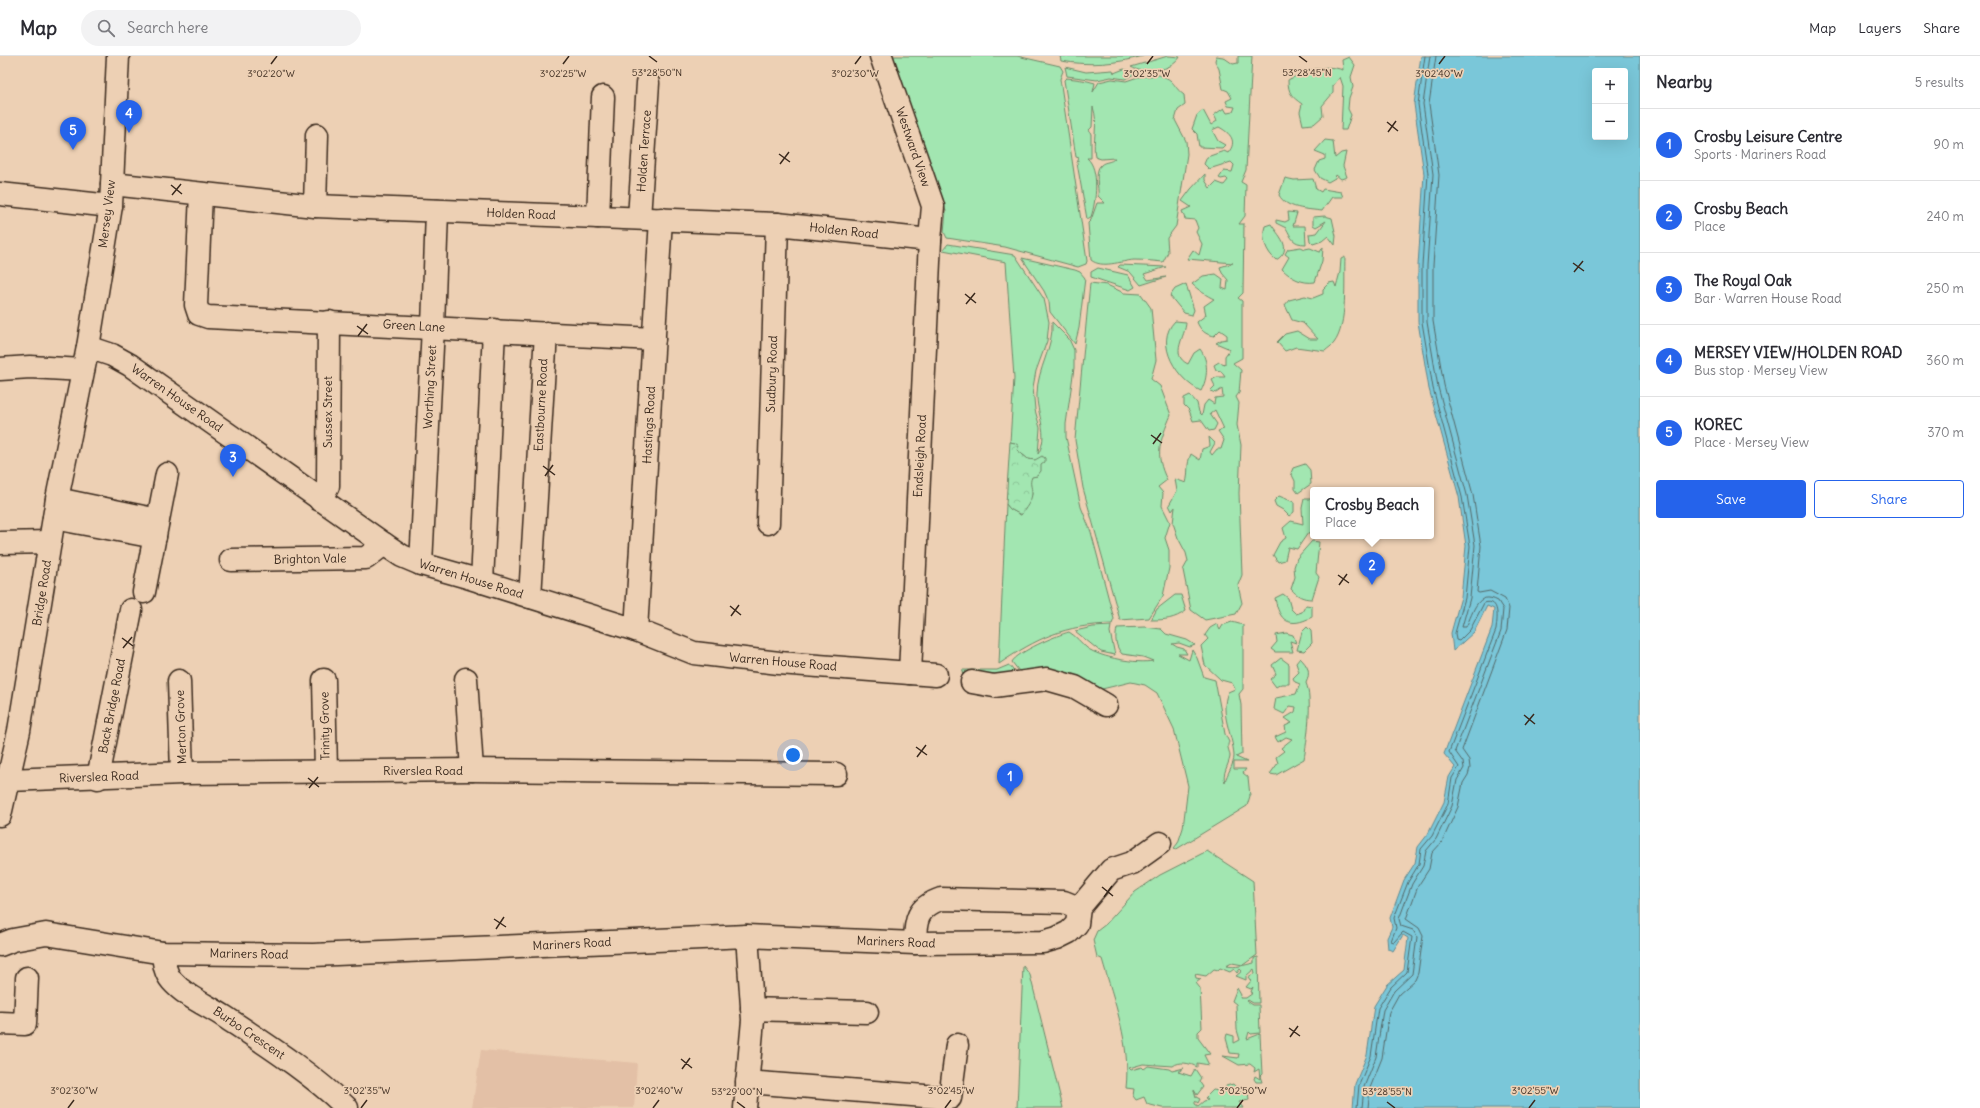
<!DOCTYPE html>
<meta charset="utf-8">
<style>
:root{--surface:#fff;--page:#f2f2f3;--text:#2b2b33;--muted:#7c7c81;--line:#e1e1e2;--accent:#2563eb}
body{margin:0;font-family:Delius,sans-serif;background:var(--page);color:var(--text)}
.controls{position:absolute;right:12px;top:12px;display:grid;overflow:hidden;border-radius:4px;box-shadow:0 4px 16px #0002}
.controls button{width:36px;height:36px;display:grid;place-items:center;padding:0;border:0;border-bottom:1px solid var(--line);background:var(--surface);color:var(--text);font:20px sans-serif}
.you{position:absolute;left:793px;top:699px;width:14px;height:14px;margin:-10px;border:3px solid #fff;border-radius:50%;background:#1a73e8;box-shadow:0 0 0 6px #1a73e833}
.badge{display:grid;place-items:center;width:26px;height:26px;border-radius:50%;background:var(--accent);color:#fff;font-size:13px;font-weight:700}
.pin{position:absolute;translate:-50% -33px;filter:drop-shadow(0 1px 2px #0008)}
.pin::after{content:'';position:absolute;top:21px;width:14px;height:12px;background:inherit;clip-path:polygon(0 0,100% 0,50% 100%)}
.popup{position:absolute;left:1310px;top:431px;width:124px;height:52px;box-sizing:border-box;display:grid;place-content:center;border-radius:4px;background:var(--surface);filter:drop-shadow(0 1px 3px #0005);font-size:13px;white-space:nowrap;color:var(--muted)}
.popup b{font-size:15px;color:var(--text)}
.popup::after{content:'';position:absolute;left:50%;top:100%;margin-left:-8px;border:8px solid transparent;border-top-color:var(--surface)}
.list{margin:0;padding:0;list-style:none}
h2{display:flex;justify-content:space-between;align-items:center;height:52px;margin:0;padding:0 16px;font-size:17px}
h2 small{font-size:13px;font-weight:400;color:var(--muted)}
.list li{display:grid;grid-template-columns:26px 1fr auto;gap:12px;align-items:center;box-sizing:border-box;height:72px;padding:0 16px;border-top:1px solid var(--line)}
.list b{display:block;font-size:15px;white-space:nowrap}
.list p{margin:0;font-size:13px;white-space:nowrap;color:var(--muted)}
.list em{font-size:13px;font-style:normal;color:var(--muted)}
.actions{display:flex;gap:8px;padding:12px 16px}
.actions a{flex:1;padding:9px 0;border:1px solid var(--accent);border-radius:4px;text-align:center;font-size:14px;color:var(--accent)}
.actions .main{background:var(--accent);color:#fff}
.icon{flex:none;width:22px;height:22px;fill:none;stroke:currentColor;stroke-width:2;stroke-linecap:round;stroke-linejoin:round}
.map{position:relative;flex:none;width:1640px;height:1052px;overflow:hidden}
header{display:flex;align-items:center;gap:24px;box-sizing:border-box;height:56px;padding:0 20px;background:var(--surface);border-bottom:1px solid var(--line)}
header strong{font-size:19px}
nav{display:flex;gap:22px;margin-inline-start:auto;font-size:14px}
.search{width:280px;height:36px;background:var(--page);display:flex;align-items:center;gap:10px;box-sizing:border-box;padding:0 14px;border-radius:22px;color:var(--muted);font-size:15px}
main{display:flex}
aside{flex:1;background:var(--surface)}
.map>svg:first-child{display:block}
</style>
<header>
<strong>Map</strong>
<div class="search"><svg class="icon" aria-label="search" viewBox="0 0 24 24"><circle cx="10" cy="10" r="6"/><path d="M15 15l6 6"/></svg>Search here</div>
<nav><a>Map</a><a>Layers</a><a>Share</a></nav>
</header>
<main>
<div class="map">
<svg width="1640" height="1052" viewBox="0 0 1640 1052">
<defs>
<pattern id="forest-crowns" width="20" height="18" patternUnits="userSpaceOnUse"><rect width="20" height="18" fill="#a2e6b1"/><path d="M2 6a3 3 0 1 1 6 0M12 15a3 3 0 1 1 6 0" fill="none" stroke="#8cc598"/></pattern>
</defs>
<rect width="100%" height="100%" fill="#edd0b4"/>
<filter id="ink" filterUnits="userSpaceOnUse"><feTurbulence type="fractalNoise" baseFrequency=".025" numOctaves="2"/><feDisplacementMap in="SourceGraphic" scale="8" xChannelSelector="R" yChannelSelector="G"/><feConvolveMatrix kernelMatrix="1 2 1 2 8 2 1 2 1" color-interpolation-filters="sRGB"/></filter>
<g filter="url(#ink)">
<!-- built -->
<polygon fill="#e3c0a6" points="481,994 637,1007 634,1052 472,1052"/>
<!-- grass -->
<g fill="#a2e6b1" stroke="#6e8868">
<polygon points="893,0 1017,0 1060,10 1063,15 1060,23 1062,36 1087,205 1086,208 1078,211 1005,191 947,182 944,176 946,155"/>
<path d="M1060,0H1143C1115,8 1090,10 1061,5Z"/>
<path d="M1168,0L1180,1C1172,15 1144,19 1131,11Z"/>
<path d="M1216,0L1223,1L1233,8L1238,7V0H1252L1246,114L1241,126L1246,129L1245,160L1239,168H1244L1243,237L1238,242L1242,245V302L1233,307L1241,314L1239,337L1236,341L1239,347L1237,369L1241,389L1239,437L1242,519L1238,529L1242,547L1236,558L1205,564L1191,554L1183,514L1188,505L1186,497L1178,482L1173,467L1175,451L1172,455L1169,449L1177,435L1175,423L1186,427C1189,417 1186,408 1191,398L1200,404L1202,393L1210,390L1209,381L1215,387L1210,396L1212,399L1217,393H1221L1224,384L1218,375L1224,373L1215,354L1210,358L1217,368L1214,374L1209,375L1201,364L1193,365L1189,354L1184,349V342L1190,339L1197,347L1199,356L1202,359L1204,349L1208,344L1214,348L1215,342L1223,341L1222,333L1216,337L1210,335L1215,330L1212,324L1217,321H1225L1221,315L1216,314L1214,309L1219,306L1225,308V300L1230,293L1216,287L1221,284L1227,283V279L1220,274L1214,280C1206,279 1200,274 1197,266L1206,259L1204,250L1214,243C1207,240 1197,233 1192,228L1203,220L1216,218L1223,223L1222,232L1227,234L1228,224L1222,217L1220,211L1233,207L1187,203L1193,194L1199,199L1202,188L1196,176L1198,172L1195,164L1185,163L1182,155L1191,151L1182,145L1191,133L1205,118V124L1210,132L1216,126L1224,129L1228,124L1226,122L1221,123L1219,122L1224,115L1232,116L1234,109L1231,106L1209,113L1204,108L1207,101L1224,95L1228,97C1238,85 1230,77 1219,71L1212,74L1218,85L1225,89L1222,92L1199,91L1197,78L1192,73L1197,59L1203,54L1211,69L1217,65L1214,59L1224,52L1227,57L1233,56L1235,51L1228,50L1226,45L1232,42L1228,35L1223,33L1219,13L1215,5Z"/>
<path d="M1349,1L1355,9L1351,21L1353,31L1349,42L1348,53L1351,59L1346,74H1341L1343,30L1340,21L1333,30V37L1322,50L1323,60L1314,68L1303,69L1300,56L1302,48C1292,41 1288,37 1288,24C1306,15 1323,7 1343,14L1342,4Z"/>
<polygon points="1065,11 1086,16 1113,14 1114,17 1124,13 1136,17 1125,23 1111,21 1097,24 1067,20"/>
<path d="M1159,19C1176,24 1172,30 1184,39L1185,49L1178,54L1175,64L1186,85L1187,98L1176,170L1167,182L1168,196L1163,206C1153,205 1144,204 1134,204C1121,205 1102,213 1091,204L1088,167L1091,164L1097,147H1105L1098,140C1099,132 1094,114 1101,109C1105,105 1111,107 1115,102L1101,103L1095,101C1092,84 1099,68 1093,51L1092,71L1089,74L1091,78V102H1087C1100,113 1096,146 1091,161L1087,163L1077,107L1079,102L1076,101L1064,24L1066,22C1075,23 1086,24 1095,27L1093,36L1099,26L1112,23L1126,25L1138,21Z"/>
<polygon points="1325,84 1333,85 1335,102 1341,97 1346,96 1343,110 1347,121 1341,123 1336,119 1335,122 1328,126 1320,122 1315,114 1319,105 1325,103 1325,99 1315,95"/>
<path d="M1285,122L1294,124L1313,123L1316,133L1321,136L1323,133L1341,136L1343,141H1332L1322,155C1307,153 1286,153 1279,139Z"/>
<path d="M1288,156L1297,157L1293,170H1305L1306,188C1292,188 1292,182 1286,172L1276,167V164L1285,166L1289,164Z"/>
<polygon points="1325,160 1332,162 1336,180 1335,189 1328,180 1322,185 1313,188 1310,185 1309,178 1317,177 1326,165 1316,171 1313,169 1313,161"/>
<path d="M1271,168C1277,178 1295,193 1276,204C1266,196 1261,182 1265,170Z"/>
<path d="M948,188L1015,199L1044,243L1049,266L1047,285L1036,315L1033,331L1035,354L1040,372L1038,398C1050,379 1036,357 1037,338C1037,313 1054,291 1052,266L1069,283L1074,294V312L1066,368V381L1081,451L1091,476L1114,563L1112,568C1065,569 1037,582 999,608L1006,448L1010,453L1021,459L1032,438L1029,426L1032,420H1037L1035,404L1028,403L1017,394L1015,387L1010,386L1014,322L1006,206L943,194Z"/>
<path d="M1301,191L1305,193L1310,192L1320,196L1323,191L1322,205L1315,226C1302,228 1291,222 1282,213L1289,201L1285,198L1288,193Z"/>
<path d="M1345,201C1344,223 1348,269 1334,287C1332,290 1328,292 1325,295L1296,291L1285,295L1277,286L1285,278L1297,275L1310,283H1318L1303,267L1292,264L1285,249L1289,244L1305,240L1313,242L1323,238V233L1329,227L1334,226L1336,231L1340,216L1341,203Z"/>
<polygon points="1022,202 1075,214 1080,216 1085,222 1079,272 1075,288 1050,256 1049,246 1044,235"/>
<polygon points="1120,209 1166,211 1144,218 1148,224 1166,221 1141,229 1130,216 1118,211"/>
<polygon points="1098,212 1128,219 1135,231 1130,234 1091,221 1091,216"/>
<path d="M1090,227L1107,229L1124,237L1141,238L1151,252L1156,304L1151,323L1160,330L1171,359C1160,385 1154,398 1167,424L1158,431L1163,437L1162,450L1170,466L1165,482L1169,494V512L1163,540L1149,562L1120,564L1083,432L1075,384Z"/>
<polygon points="1186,228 1194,254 1192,259 1184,257 1170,240 1175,233"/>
<path d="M1175,265L1186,266C1186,280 1169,299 1188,308L1194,297L1200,293C1209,305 1208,322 1201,335C1178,325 1153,287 1175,265Z"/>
<polygon points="1305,408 1310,414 1311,428 1298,437 1295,433 1295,425 1291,417 1293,412"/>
<polygon points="1279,440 1294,446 1294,456 1289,460 1283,454 1276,450 1274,445"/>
<polygon points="1304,443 1312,443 1313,476 1308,477 1297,493 1288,491 1285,504 1278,506 1273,499 1280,486 1286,482 1283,472 1291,465 1303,468 1302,452"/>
<path d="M1312,485L1319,486L1316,517L1319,521L1312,543C1303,543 1297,540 1291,533L1295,521L1294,511L1297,502Z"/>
<path d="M1283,538L1288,542L1291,553L1296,558L1302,556L1306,549L1312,550V561C1289,573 1279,565 1275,542Z"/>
<path d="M1175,539H1181L1186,555C1174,563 1166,564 1151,564L1157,553Z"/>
<path d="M1232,566L1243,569V633L1239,638L1241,649L1242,698L1236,701L1247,706H1234V713H1246L1243,717L1248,721L1250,740L1247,750L1175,794L1174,792L1178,787L1183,772L1188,730L1174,673L1157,637L1145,629L1131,626L1102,633L1078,624L1022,619L1012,606C1017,596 1057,579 1069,576C1076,580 1081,587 1087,592C1101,602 1137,608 1153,605L1143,601L1122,598C1115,590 1115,582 1117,572L1145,571L1161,573L1166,578L1187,584L1195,589L1190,591L1179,587L1172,588L1177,591L1184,593L1187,598H1178L1189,604L1192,594L1197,602L1204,621L1215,624L1225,678L1229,686C1226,691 1230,695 1230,701C1228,711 1222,717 1225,726C1227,717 1234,709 1234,700C1233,678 1219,658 1228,636L1235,633L1232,627L1221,624L1205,609L1201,590L1208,583L1205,579L1210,572L1217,568L1220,574L1223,569Z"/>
<polygon points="1111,570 1110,576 1115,599 1101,596 1075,575 1093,571"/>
<polygon points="1307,571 1311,575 1312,587 1304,595 1297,594 1302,576"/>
<polygon points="1286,577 1293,579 1296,587 1290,585 1293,596 1275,596 1271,593 1277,586 1276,579"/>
<polygon points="1281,602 1289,608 1289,628 1281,628 1276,631 1270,623 1276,618 1272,609"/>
<path d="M1300,602C1308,610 1311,616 1306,627C1313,643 1307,685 1304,703L1276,719L1270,718L1278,707L1276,701L1284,695L1281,692L1292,683L1286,681L1278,686L1275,681L1286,676L1285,670L1292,667L1285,662L1295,656L1296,651L1290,650L1284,658L1274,653L1276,642L1296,638L1300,628L1295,626L1293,622L1299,616L1296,607Z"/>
<polygon points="1009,609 1017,619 963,621 962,614 997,614"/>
<path d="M1207,795L1253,825L1257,899L1243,909L1232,907L1226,910C1236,912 1244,909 1254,907V902L1258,901L1259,947H1253L1248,944L1247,945L1253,949H1259L1260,977L1251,978L1249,976L1247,983L1260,978L1262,1018L1260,1020L1262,1026H1256L1254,1023L1255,1020L1260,1023L1259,1013L1254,1016L1255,1012L1250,1008L1239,1009L1223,1000L1238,1002L1239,998L1230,997L1226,982L1227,978L1234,980V987L1240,984L1237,974L1236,948L1232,945L1237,932L1241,939L1240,942H1246L1253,937L1251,936L1253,931L1251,933L1246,931L1251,925L1248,921L1255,917L1254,913L1246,920V924L1236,920L1242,915L1240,913L1237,917L1234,913L1230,916L1220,912L1218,914L1214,913L1206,920L1195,918L1196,922L1201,923L1196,927L1200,932L1202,972L1198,976V982L1210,998L1204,999L1209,1009L1197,1007V1011C1190,1007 1179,1005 1173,1010L1143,1008L1129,1012L1131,1014L1142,1011L1144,1013L1148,1010L1169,1013L1172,1015L1184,1012L1178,1016L1191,1020L1195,1013L1201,1022L1199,1025L1203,1031L1197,1039L1194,1034L1196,1041L1200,1043L1198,1047L1195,1045V1048L1198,1050L1204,1045L1208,1044L1205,1042L1213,1034L1225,1036L1226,1030L1233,1028L1239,1034L1240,1037L1243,1032L1248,1035L1249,1044L1239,1046L1243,1052H1162L1147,1048L1144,1041L1136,1044L1133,1040L1134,1033L1126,1032C1131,989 1114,945 1102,903L1097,901L1093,884L1097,875L1106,868L1135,836L1160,819Z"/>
<polygon points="1023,910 1030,919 1063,1052 1017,1052"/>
</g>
<!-- forest -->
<path fill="url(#forest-crowns)" stroke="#6e8868" d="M1010,386L1015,387L1019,390L1017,394L1028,403L1035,404L1042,400L1045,402V406L1041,409V415L1037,420L1032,421C1029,428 1032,430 1032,437C1032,445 1025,453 1021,459L1010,453L1006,448Z"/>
<!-- water -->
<path fill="#7ac7d9" stroke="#61888e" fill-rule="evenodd" d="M1421,0H1640V1052H1353L1355,1028L1367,999L1374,950L1387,929L1404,914L1408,882L1403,879L1393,895L1388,893L1387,882L1392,871L1390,862L1404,824L1415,807L1418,791L1428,778L1444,746L1449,721L1455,711L1444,698L1492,572L1494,553L1487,550L1474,576L1453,595L1451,577L1461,541L1466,490L1459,441L1429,333L1418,266V210L1424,118L1414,48ZM1595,15H1625V81H1595Z"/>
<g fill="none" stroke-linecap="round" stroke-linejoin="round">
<!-- shore -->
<g stroke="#546969" stroke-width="1">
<path d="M1357,1052L1359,1029L1371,1000L1378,952L1391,931L1407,916L1412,881L1403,876L1394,886L1391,885L1396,872L1394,862L1408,826L1419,808L1421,793L1432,780L1448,748L1452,722L1459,711L1449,696L1496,574C1497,564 1501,542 1484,547L1470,574L1459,585L1456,584L1455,577L1465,542L1470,490L1462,441L1433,332L1422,266V210L1428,118L1418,48L1425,0"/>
<path d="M1362,1052L1364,1031L1376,1001L1383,954L1394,935L1412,918L1417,881L1413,874L1401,870L1399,863L1412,828L1423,810L1426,795L1436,783L1452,750L1457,724L1464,712L1463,706L1455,695L1501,575L1503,553L1498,545C1477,534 1474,555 1466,571H1462L1470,542L1475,489L1467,439L1438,331L1427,266V210L1433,118L1423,48L1430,0"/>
<polyline points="1368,1052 1370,1032 1382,1002 1389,956 1399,938 1415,924 1418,917 1423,880 1419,872 1406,863 1418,830 1429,813 1432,797 1442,786 1458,751 1463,727 1468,719 1470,712 1469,704 1462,694 1507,574 1509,552 1505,543 1490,535 1479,537 1477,536 1481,490 1473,439 1444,329 1433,265 1433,210 1439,119 1429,48 1436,0"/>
</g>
<defs>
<g id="minor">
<polyline points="881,0 933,150 930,184 910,617"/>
<polyline points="112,128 315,150 777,168 930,184"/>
<polyline points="0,138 111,150"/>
<polyline points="201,138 196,249 199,258 208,261 654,283"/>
<polyline points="315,150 317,79"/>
<polyline points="598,161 603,41"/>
<polyline points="639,162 648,27"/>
<polyline points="88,291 112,299 130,309 384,488 402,500 421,508 467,521 636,574 694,597 779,607 936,619"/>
<polyline points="0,313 30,311 83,314"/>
<polyline points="57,443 158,464"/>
<polyline points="320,444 328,430 329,266"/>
<polyline points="54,462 155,481"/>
<polyline points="768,467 777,168"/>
<polyline points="0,487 50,486"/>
<polyline points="231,504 366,502 384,488"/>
<polyline points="421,508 433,271 437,155"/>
<polyline points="482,526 494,274"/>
<polyline points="144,536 167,418"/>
<polyline points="530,541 546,277"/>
<polyline points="636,574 661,163"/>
<polyline points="466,623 472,714"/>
<polyline points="324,624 326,715"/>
<polyline points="179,625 182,717"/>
<polyline points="972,626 994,630 1047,623 1075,631 1106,649"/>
<polyline points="98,722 131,554"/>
<polyline points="9,724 182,717 472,714 836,718"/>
<polyline points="0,759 19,675 57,443 88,291 111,150 118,0"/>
<path d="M915,887C915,865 917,851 941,843L1064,846L1079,852"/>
<polyline points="0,889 13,884 46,878 163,897 313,899 747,880 915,887 1043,886 1057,882 1069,876 1077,868 1079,852 1111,814 1132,807 1160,787"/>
<path d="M163,897C164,908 165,917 172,925C186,941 207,949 225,961C267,989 311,1017 347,1052"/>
<polyline points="752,953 867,956"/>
<polyline points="0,967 25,968 27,922"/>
<polyline points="747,1026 950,1042 957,989"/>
<polyline points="745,1052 753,964 747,880"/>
</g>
</defs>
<!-- minor casing -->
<use href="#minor" stroke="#3b2a1e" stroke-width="25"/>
<!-- minor -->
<use href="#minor" stroke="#edd0b4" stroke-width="22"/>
</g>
</g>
<!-- ticks -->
<path fill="none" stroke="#3b2a1e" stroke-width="1.5" d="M649,0L657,6M1299,0L1307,6M271,8L277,0M563,8L569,0M855,8L861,0M1147,8L1153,0M1439,8L1445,0M1387,66L1398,75M1388,76L1396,65M779,98L790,106M780,108L789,96M171,129L182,138M172,139L181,128M1573,207L1584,215M1574,216L1583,205M965,238L976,247M966,248L975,237M357,270L368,278M358,280L367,268M1151,379L1162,387M1153,388L1161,377M543,410L555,419M545,420L553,409M1338,519L1349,527M1339,529L1347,518M730,550L741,559M731,560L739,549M122,582L133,590M123,592L132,581M1524,659L1535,668M1525,669L1534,658M916,691L927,699M917,701L926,689M308,722L319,731M309,732L318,721M1102,831L1113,840M1104,841L1112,830M494,863L506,871M496,873L504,861M1289,972L1300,980M1290,981L1298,970M681,1003L692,1012M682,1013L690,1002M737,1046L745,1052M1387,1046L1395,1052M68,1052L74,1044M361,1052L367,1044M653,1052L659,1044M945,1052L951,1044M1237,1052L1243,1044M1529,1052L1535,1044"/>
<g text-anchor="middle" stroke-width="3.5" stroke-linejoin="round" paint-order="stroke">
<!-- street labels -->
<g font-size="12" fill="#3b2a1e" stroke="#edd0b4">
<text transform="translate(913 91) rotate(71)" y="4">Westward View</text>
<text transform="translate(644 95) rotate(-86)" y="4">Holden Terrace</text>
<text transform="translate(107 158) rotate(-83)" y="4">Mersey View</text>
<text transform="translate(521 158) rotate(2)" y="4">Holden Road</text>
<text transform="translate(844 175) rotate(6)" y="4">Holden Road</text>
<text transform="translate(414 270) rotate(3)" y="4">Green Lane</text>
<text transform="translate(772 318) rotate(-88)" y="4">Sudbury Road</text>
<text transform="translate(430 331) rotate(-87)" y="4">Worthing Street</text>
<text transform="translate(177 342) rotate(35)" y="4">Warren House Road</text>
<text transform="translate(541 349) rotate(-87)" y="4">Eastbourne Road</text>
<text transform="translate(328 356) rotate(-90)" y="4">Sussex Street</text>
<text transform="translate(649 369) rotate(-87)" y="4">Hastings Road</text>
<text transform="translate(920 400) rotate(-87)" y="4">Endsleigh Road</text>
<text transform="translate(310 503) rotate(-1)" y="4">Brighton Vale</text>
<text transform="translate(471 523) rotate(17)" y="4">Warren House Road</text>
<text transform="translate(42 537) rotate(-81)" y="4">Bridge Road</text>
<text transform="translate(783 606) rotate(5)" y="4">Warren House Road</text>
<text transform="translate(112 650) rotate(-79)" y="4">Back Bridge Road</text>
<text transform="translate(325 670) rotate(-91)" y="4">Trinity Grove</text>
<text transform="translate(181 671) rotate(-92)" y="4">Merton Grove</text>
<text x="423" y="719">Riverslea Road</text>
<text transform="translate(99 721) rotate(-2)" y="4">Riverslea Road</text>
<text transform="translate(896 886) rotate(2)" y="4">Mariners Road</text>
<text transform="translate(572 888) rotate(-3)" y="4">Mariners Road</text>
<text transform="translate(249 898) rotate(1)" y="4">Mariners Road</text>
<text transform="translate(249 977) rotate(34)" y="4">Burbo Crescent</text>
</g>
</g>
<g font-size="10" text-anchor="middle" fill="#3b2a1e" stroke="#edd0b4" stroke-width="3.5" stroke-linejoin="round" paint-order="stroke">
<text x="1307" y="20">53°28'45"N</text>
<text x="657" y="20">53°28'50"N</text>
<text x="271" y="21">3°02'20"W</text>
<text x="563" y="21">3°02'25"W</text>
<text x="855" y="21">3°02'30"W</text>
<text x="1147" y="21">3°02'35"W</text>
<text x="1439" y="21">3°02'40"W</text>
<text x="74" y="1038">3°02'30"W</text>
<text x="367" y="1038">3°02'35"W</text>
<text x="659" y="1038">3°02'40"W</text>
<text x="951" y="1038">3°02'45"W</text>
<text x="1243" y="1038">3°02'50"W</text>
<text x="1535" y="1038">3°02'55"W</text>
<text x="737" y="1039">53°29'00"N</text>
<text x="1387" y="1039">53°28'55"N</text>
</g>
</svg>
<div class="controls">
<button>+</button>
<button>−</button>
</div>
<div class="you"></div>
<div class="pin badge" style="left:1010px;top:740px">1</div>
<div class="pin badge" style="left:1372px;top:529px">2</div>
<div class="popup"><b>Crosby Beach</b>Place</div>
<div class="pin badge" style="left:233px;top:421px">3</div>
<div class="pin badge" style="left:129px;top:77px">4</div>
<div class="pin badge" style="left:73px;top:94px">5</div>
</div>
<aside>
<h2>Nearby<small>5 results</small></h2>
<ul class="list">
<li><span class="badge">1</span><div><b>Crosby Leisure Centre</b><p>Sports · Mariners Road</p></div><em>90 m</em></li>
<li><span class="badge">2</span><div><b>Crosby Beach</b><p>Place</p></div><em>240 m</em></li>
<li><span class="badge">3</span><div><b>The Royal Oak</b><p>Bar · Warren House Road</p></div><em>250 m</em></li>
<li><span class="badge">4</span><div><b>MERSEY VIEW/HOLDEN ROAD</b><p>Bus stop · Mersey View</p></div><em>360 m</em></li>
<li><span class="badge">5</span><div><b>KOREC</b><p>Place · Mersey View</p></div><em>370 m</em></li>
</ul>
<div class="actions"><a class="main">Save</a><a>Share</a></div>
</aside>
</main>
